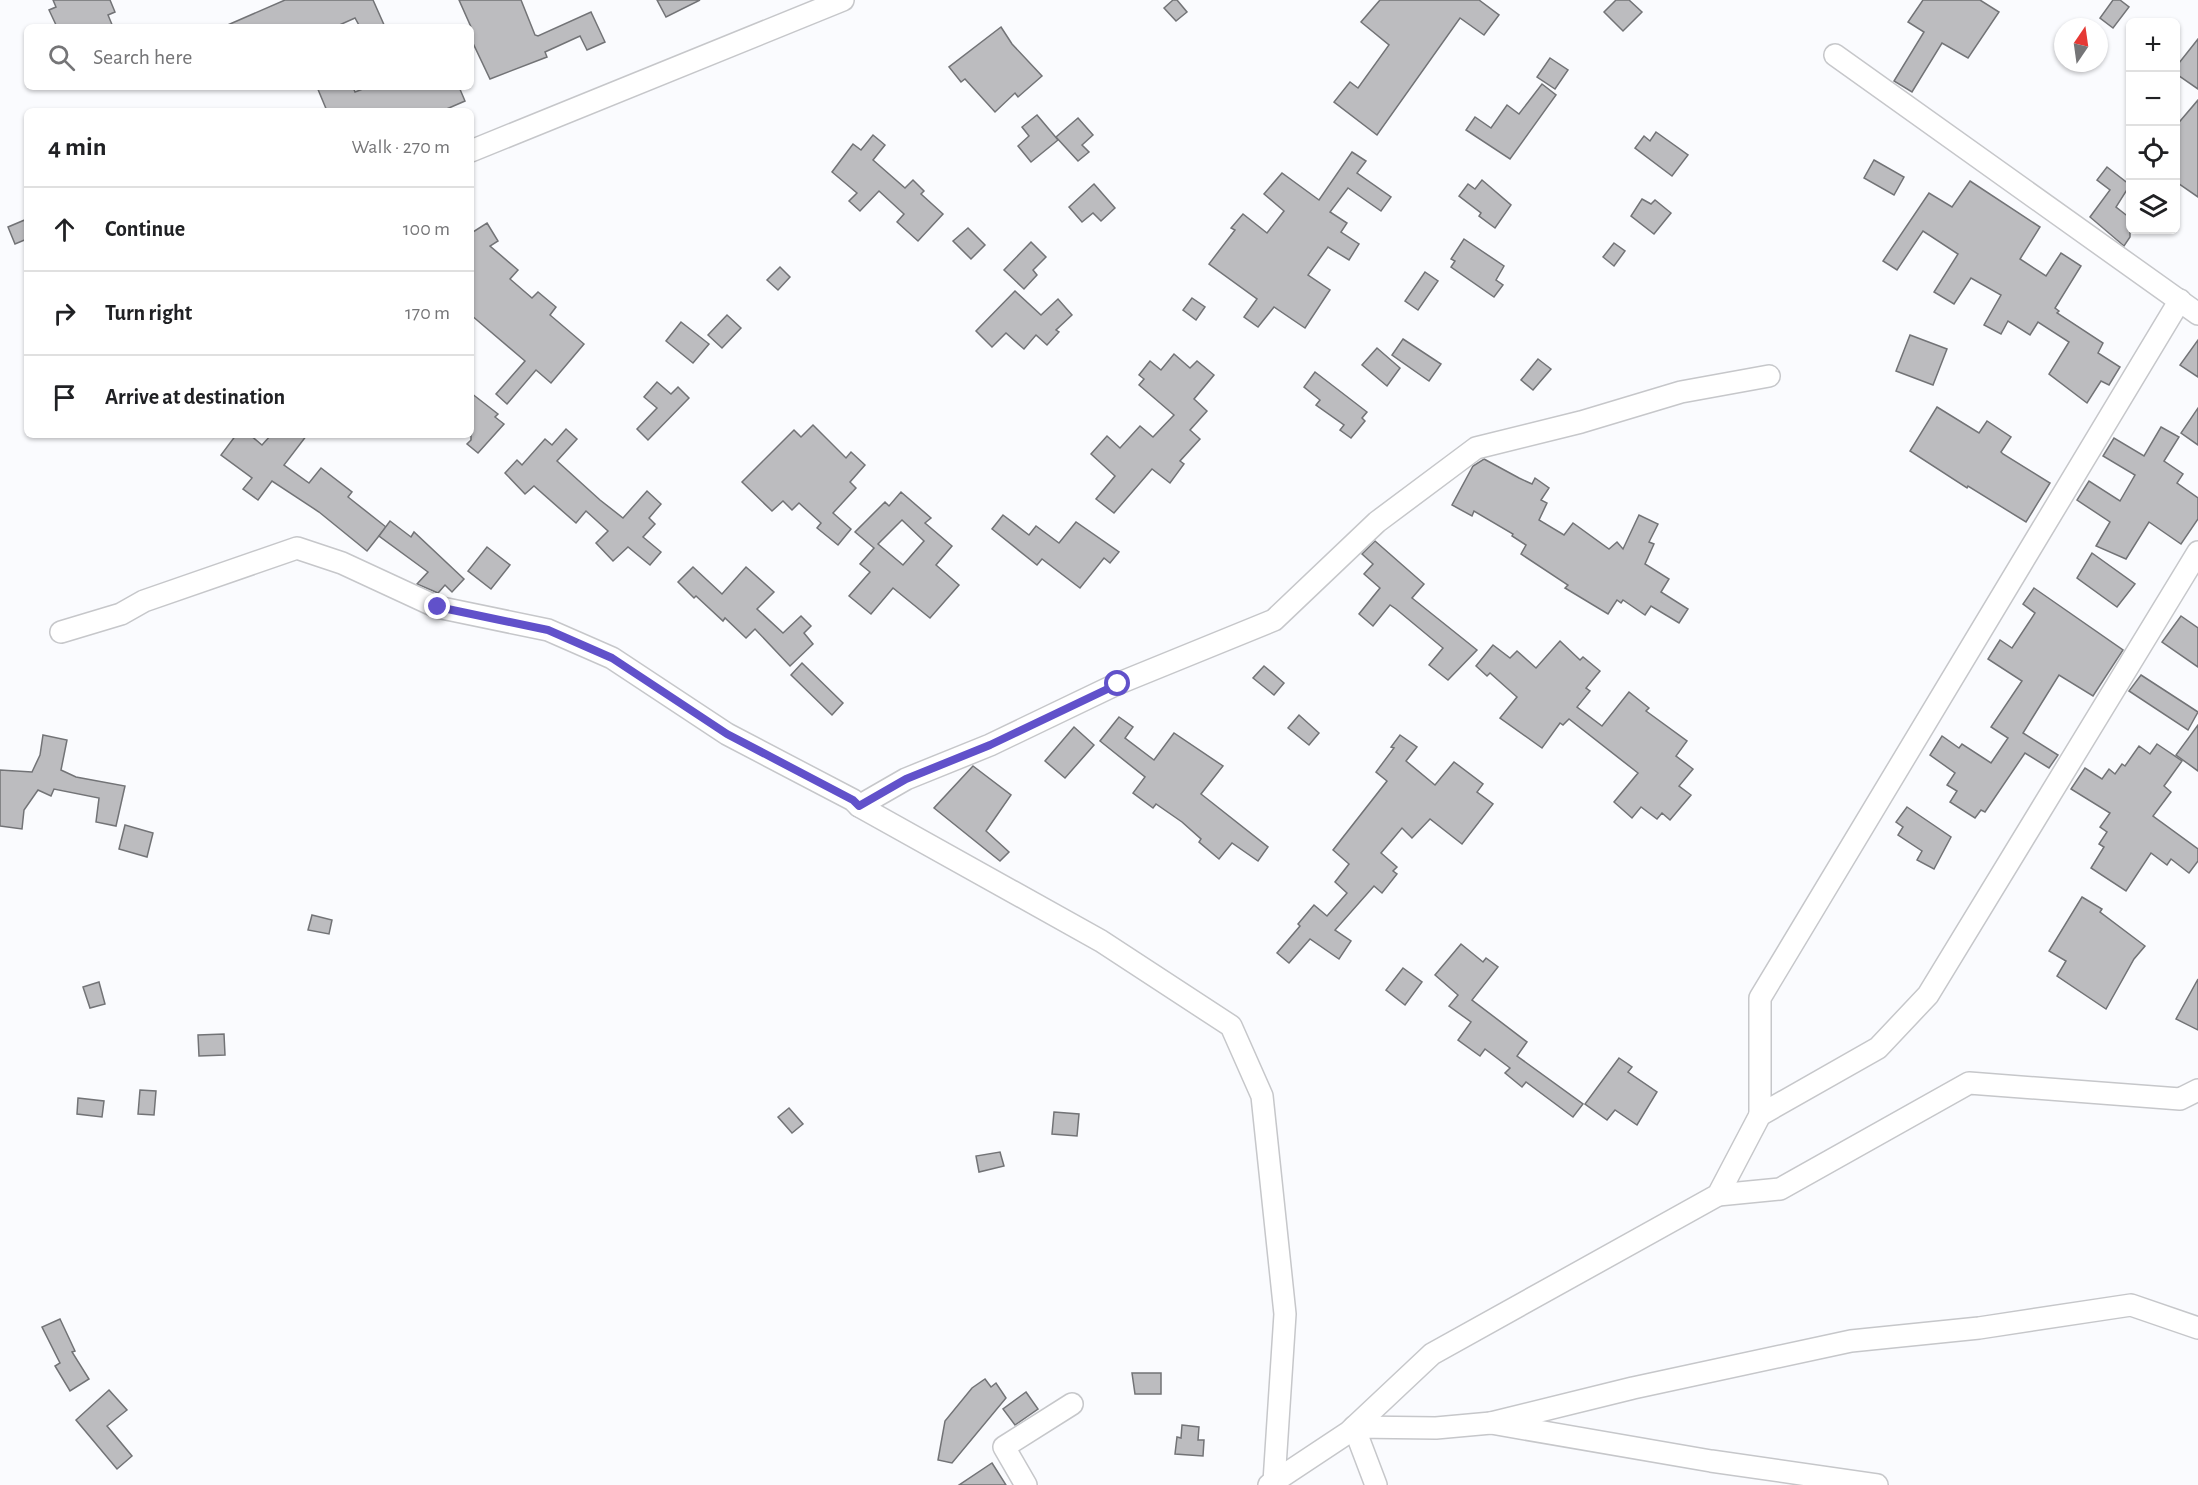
<!DOCTYPE html>
<meta charset="utf-8">
<style>
:root{--surface:#fff;--page:#f6f6f6;--text:#202124;--muted:#757577;--line:#e0e0e0}
body{margin:0;font-family:"Alegreya Sans",sans-serif;background:var(--page);color:var(--text)}
.controls{position:absolute;right:18px;top:18px;display:grid;overflow:hidden;border-radius:9px;box-shadow:0 2px 4px #0004}
.controls button{width:54px;height:54px;display:grid;place-items:center;padding:0;border:0;border-bottom:2px solid var(--line);background:var(--surface);color:var(--text);font:30px sans-serif}
.compass{position:absolute;left:2054px;top:18px;width:54px;height:54px;border-radius:50%;background:var(--surface);box-shadow:0 2px 4px #0004;rotate:13deg}
.stop{position:absolute;width:18px;height:18px;margin:-14px;border:4px solid #6151ca;border-radius:50%;background:#fff}
.stop.end{background:#6151ca;border-color:#fff;box-shadow:0 2px 6px #0008}
.list{margin:0;padding:0;list-style:none}
h2{display:flex;justify-content:space-between;align-items:center;height:78px;margin:0;padding:0 24px;font-size:26px}
h2 small{font-size:20px;font-weight:400;color:var(--muted)}
.list li{display:grid;grid-template-columns:39px 1fr auto;gap:18px;align-items:center;box-sizing:border-box;height:84px;padding:0 24px;border-top:2px solid var(--line)}
.list b{display:block;font-size:22px;white-space:nowrap}
.list em{font-size:20px;font-style:normal;color:var(--muted)}
.icon{flex:none;width:33px;height:33px;fill:none;stroke:currentColor;stroke-width:2;stroke-linecap:round;stroke-linejoin:round}
.map{position:relative;flex:none;width:2198px;height:1485px;overflow:hidden}
.search{position:absolute;background:var(--surface);box-shadow:0 2px 4px #0004;left:24px;top:24px;width:450px;height:66px;display:flex;align-items:center;gap:15px;box-sizing:border-box;padding:0 21px;border-radius:9px;color:var(--muted);font-size:22px}
.panel{position:absolute;background:var(--surface);box-shadow:0 2px 4px #0004;left:24px;top:108px;width:450px;height:330px;border-radius:9px}
.map>svg:first-child{display:block}
</style>
<div class="map">
<svg width="2198" height="1485" viewBox="0 0 2198 1485">
<rect width="100%" height="100%" fill="#fafbfe"/>
<!-- building -->
<g fill="#bcbcbf" stroke="#727376" stroke-width="1.5" fill-rule="evenodd">
<polygon points="53,0 110,0 115,12 108,15 113,27 57,27 49,10 56,7"/>
<polygon points="285,0 373,0 385,27 360,27 355,18 335,27 223,27"/>
<polygon points="459,0 521,0 535,35 538,36 591,12 605,42 587,50 580,36 545,52 547,57 490,79 471,39 471,27"/>
<polygon points="657,0 700,0 666,17"/>
<polygon points="1173,0 1177,0 1187,12 1176,21 1164,8"/>
<polygon points="1380,0 1479,0 1499,15 1484,35 1460,18 1377,135 1334,102 1350,82 1358,88 1389,45 1361,22"/>
<polygon points="1616,0 1629,0 1642,12 1623,31 1604,12"/>
<polygon points="1923,0 1980,0 1999,12 1968,58 1942,43 1912,92 1894,81 1924,32 1908,22"/>
<polygon points="2113,0 2120,0 2129,7 2113,28 2100,18"/>
<polygon points="1001,27 1012,44 1042,76 1018,97 1015,93 995,112 965,79 961,82 949,67"/>
<polygon points="2198,39 2198,89 2175,73 2175,68"/>
<polygon points="1550,58 1568,70 1555,89 1537,77"/>
<polygon points="1542,84 1556,95 1510,159 1466,130 1475,117 1491,128 1507,105 1519,114"/>
<polygon points="317,87 353,87 355,92 368,87 459,87 465,101 442,111 327,111"/>
<polygon points="2198,100 2198,197 2175,181 2175,127"/>
<polygon points="1037,115 1058,140 1031,162 1018,146 1029,136 1022,127"/>
<polygon points="1078,118 1093,135 1082,145 1089,152 1078,161 1056,137"/>
<polygon points="1656,132 1688,155 1672,176 1635,148 1644,136 1650,141"/>
<polygon points="873,135 885,145 873,160 905,188 913,180 924,191 921,194 943,214 918,241 897,222 904,214 879,191 860,211 849,201 857,193 832,172 853,144 861,150"/>
<polygon points="1352,152 1366,161 1357,173 1391,197 1381,211 1348,188 1330,212 1347,223 1341,232 1359,244 1349,260 1328,247 1308,275 1330,290 1305,328 1274,307 1258,327 1244,317 1257,299 1209,264 1235,230 1231,228 1243,214 1267,233 1284,211 1264,194 1282,173 1319,200"/>
<polygon points="1874,160 1904,177 1894,195 1864,178"/>
<polygon points="2107,167 2130,185 2116,207 2130,218 2130,237 2124,246 2090,217 2110,190 2097,180"/>
<polygon points="1482,180 1511,205 1495,228 1479,216 1481,213 1459,196 1468,184 1475,189"/>
<polygon points="1970,181 2040,227 2020,259 2046,276 2061,253 2081,266 2055,308 2059,311 2057,313 2103,343 2098,353 2120,367 2109,385 2101,381 2087,403 2049,374 2069,342 2038,322 2030,335 2008,321 2001,334 1984,325 2001,295 1971,278 1954,304 1934,292 1958,254 1923,231 1897,270 1883,261 1929,193 1952,207"/>
<polygon points="1094,184 1115,208 1101,221 1093,213 1082,222 1069,207"/>
<polygon points="1642,199 1651,204 1655,200 1671,213 1654,234 1631,216"/>
<polygon points="27,219 27,239 15,244 8,227"/>
<polygon points="487,223 498,241 490,246 518,270 510,279 532,298 538,292 556,307 550,315 584,344 551,383 536,370 507,404 496,394 525,361 471,315 471,230 473,232"/>
<polygon points="968,228 985,245 971,259 953,241"/>
<polygon points="1464,239 1504,266 1496,280 1503,285 1494,297 1451,267 1455,261 1451,259"/>
<polygon points="1031,242 1046,257 1033,270 1037,275 1024,289 1004,270"/>
<polygon points="1614,243 1625,251 1614,266 1603,257"/>
<polygon points="780,267 790,277 778,290 767,280"/>
<polygon points="1425,272 1438,281 1418,310 1405,301"/>
<polygon points="1015,291 1041,315 1058,299 1072,315 1056,330 1059,332 1047,345 1036,335 1024,349 1006,333 992,347 976,331"/>
<polygon points="1192,298 1205,307 1196,320 1183,310"/>
<polygon points="727,315 741,328 722,348 708,335"/>
<polygon points="681,322 709,344 693,363 666,341"/>
<polygon points="1910,335 1947,349 1933,385 1896,371"/>
<polygon points="1403,339 1441,364 1429,381 1392,355"/>
<polygon points="2198,340 2198,377 2180,365"/>
<polygon points="1377,348 1400,368 1387,386 1362,365"/>
<polygon points="1174,354 1190,368 1197,361 1214,375 1194,399 1207,411 1190,430 1200,439 1180,461 1184,464 1170,483 1152,469 1114,513 1096,499 1115,476 1091,454 1107,436 1120,448 1140,426 1153,437 1174,415 1139,385 1144,379 1139,375 1150,361 1161,370"/>
<polygon points="1538,359 1551,369 1533,390 1521,380"/>
<polygon points="1315,372 1367,412 1362,418 1365,421 1351,438 1340,430 1344,425 1316,405 1320,400 1304,387"/>
<polygon points="657,382 671,394 678,387 689,398 648,440 637,429 657,408 644,397"/>
<polygon points="471,393 498,414 495,417 504,424 478,453 467,444 471,440"/>
<polygon points="1937,407 1979,433 1987,421 2011,437 2001,452 2003,454 2050,483 2026,522 1968,486 1967,488 1910,451"/>
<polygon points="2198,408 2198,445 2181,433"/>
<polygon points="813,425 846,458 851,452 865,465 850,482 856,488 833,513 851,529 838,545 817,528 821,523 799,503 792,510 783,501 772,511 742,482 794,430 801,437"/>
<polygon points="2161,427 2179,437 2164,461 2183,474 2177,483 2198,498 2198,519 2181,544 2149,522 2126,559 2096,546 2110,522 2077,500 2089,481 2120,501 2135,475 2103,456 2114,438 2144,456"/>
<polygon points="566,429 577,439 557,461 600,500 623,518 647,491 661,504 649,518 655,524 643,537 661,552 650,565 628,547 613,561 596,543 608,531 586,511 576,523 534,486 525,494 505,473 517,460 522,465 545,439 552,445"/>
<polygon points="236,435 250,435 262,445 271,435 307,435 284,465 309,483 321,468 352,492 348,497 386,527 367,551 319,512 272,481 258,500 243,489 252,478 221,455"/>
<polygon points="1484,459 1519,478 1532,484 1535,478 1549,488 1541,500 1547,503 1539,520 1564,535 1573,523 1609,549 1617,542 1623,549 1639,515 1658,524 1649,542 1654,544 1645,564 1669,579 1661,592 1688,609 1679,623 1651,606 1645,615 1623,600 1621,603 1617,600 1608,614 1565,588 1568,585 1521,554 1526,545 1512,536 1513,534 1474,511 1472,516 1452,505 1473,466"/>
<path d="M901,492L931,518L925,523L952,546L936,565L959,585L930,618L893,588L871,614L849,596L870,572L860,564L874,548L855,532L885,502L889,506ZM902,520L924,541L903,565L878,544Z"/>
<polygon points="1003,515 1029,535 1036,526 1059,543 1076,522 1119,552 1110,563 1104,558 1080,588 1042,559 1037,565 992,529"/>
<polygon points="390,521 411,537 414,532 464,579 452,592 445,585 438,593 417,584 428,572 379,536"/>
<polygon points="1375,541 1424,584 1412,598 1477,650 1448,680 1429,665 1443,648 1396,609 1390,605 1373,626 1359,614 1380,588 1364,574 1373,564 1362,554"/>
<polygon points="487,547 510,565 491,589 468,571"/>
<polygon points="2092,553 2135,584 2117,607 2077,578"/>
<polygon points="693,567 722,594 746,567 774,592 757,609 783,633 801,616 811,626 804,633 813,644 790,666 755,629 746,638 725,618 723,621 696,596 694,598 678,582"/>
<polygon points="2034,588 2123,650 2093,696 2059,675 2023,733 2058,755 2049,768 2025,753 1985,812 1981,810 1975,818 1950,802 1957,791 1947,785 1955,773 1930,755 1942,736 1959,748 1962,744 1991,763 2008,738 1991,727 2022,681 1988,659 2000,640 2012,648 2035,613 2023,604"/>
<polygon points="2181,616 2198,628 2198,667 2162,642"/>
<polygon points="1560,641 1580,660 1583,657 1600,671 1586,688 1590,691 1577,707 1602,726 1629,692 1649,708 1646,711 1687,741 1676,756 1693,769 1679,786 1691,795 1670,820 1662,813 1657,819 1641,807 1632,818 1614,802 1638,773 1569,719 1563,725 1560,723 1542,748 1500,718 1517,697 1490,673 1487,676 1476,666 1493,645 1510,658 1517,651 1536,668"/>
<polygon points="802,663 843,703 832,715 791,675"/>
<polygon points="1264,666 1284,683 1274,695 1253,678"/>
<polygon points="2141,675 2198,712 2188,730 2129,691"/>
<polygon points="1299,715 1319,733 1309,745 1288,728"/>
<polygon points="1119,717 1133,727 1125,738 1154,760 1174,733 1223,766 1201,794 1268,847 1258,861 1232,843 1219,859 1199,842 1201,839 1182,822 1156,804 1153,808 1133,793 1145,777 1100,741"/>
<polygon points="2198,725 2198,771 2176,755"/>
<polygon points="1074,727 1094,745 1065,778 1045,761"/>
<polygon points="43,735 67,740 61,770 76,777 125,786 116,826 96,822 99,798 54,789 51,796 38,790 24,810 22,829 0,826 0,770 32,772 40,755"/>
<polygon points="1400,735 1417,747 1406,761 1435,785 1454,762 1483,784 1477,792 1493,804 1462,844 1430,819 1412,838 1402,828 1381,853 1397,867 1393,871 1397,874 1382,893 1374,886 1335,930 1351,941 1339,959 1310,939 1289,963 1277,953 1300,926 1298,924 1314,905 1327,916 1347,893 1335,882 1349,864 1333,850 1387,781 1376,772 1394,748 1391,747"/>
<polygon points="2157,744 2182,761 2164,786 2171,792 2153,816 2198,849 2198,861 2189,873 2171,859 2167,865 2151,853 2126,891 2091,868 2104,847 2099,844 2107,832 2100,827 2110,813 2071,789 2085,768 2102,779 2109,769 2115,774 2122,764 2125,766 2139,746 2150,754"/>
<polygon points="973,766 1011,795 986,831 1009,852 1000,861 934,808"/>
<polygon points="1907,807 1951,837 1934,869 1917,860 1922,851 1898,835 1903,827 1896,822"/>
<polygon points="125,825 153,833 147,857 119,849"/>
<polygon points="2082,897 2102,909 2100,912 2145,946 2134,959 2106,1009 2057,976 2066,961 2049,951"/>
<polygon points="312,915 332,920 329,934 308,930"/>
<polygon points="1461,944 1483,962 1486,958 1498,967 1472,1000 1527,1042 1517,1056 1583,1104 1573,1117 1526,1082 1522,1087 1505,1073 1510,1068 1485,1049 1480,1056 1458,1040 1471,1022 1449,1006 1458,995 1435,975"/>
<polygon points="1403,968 1422,982 1405,1005 1386,990"/>
<polygon points="2198,979 2198,1030 2176,1019"/>
<polygon points="99,982 105,1004 90,1008 83,987"/>
<polygon points="224,1034 225,1055 199,1056 198,1035"/>
<polygon points="1619,1058 1632,1067 1628,1072 1657,1092 1637,1125 1615,1110 1607,1120 1585,1104"/>
<polygon points="140,1090 156,1091 154,1115 138,1114"/>
<polygon points="78,1098 104,1101 102,1117 77,1114"/>
<polygon points="789,1108 803,1124 792,1133 778,1117"/>
<polygon points="1054,1112 1079,1114 1077,1136 1052,1134"/>
<polygon points="1000,1152 1004,1166 979,1172 976,1156"/>
<polygon points="60,1319 75,1351 72,1352 89,1379 70,1391 55,1366 60,1363 42,1327"/>
<polygon points="1132,1373 1161,1373 1161,1394 1135,1394"/>
<polygon points="985,1379 991,1387 996,1383 1006,1398 952,1463 938,1460 945,1421 972,1388"/>
<polygon points="109,1390 127,1410 107,1426 132,1456 117,1469 76,1420"/>
<polygon points="1026,1392 1038,1409 1015,1425 1003,1409"/>
<polygon points="1182,1425 1199,1427 1198,1440 1204,1440 1203,1456 1175,1454 1177,1437 1181,1438"/>
<polygon points="992,1463 1006,1485 959,1485"/>
</g>
<g fill="none" stroke-linecap="round" stroke-linejoin="round">
<defs>
<g id="minor">
<polyline points="1835,55 2198,314"/>
<polyline points="471,151 843,0"/>
<polyline points="61,632 121,614 144,601 297,548 342,563 437,607 548,630 612,658 727,734 853,800 859,806 1101,941 1231,1026 1262,1096 1285,1314 1274,1482"/>
<polyline points="859,806 906,779 990,745 1117,684 1274,620 1377,522 1476,448 1581,422 1681,392 1769,376"/>
<polyline points="1760,1115 1760,998 2180,300"/>
<polyline points="1718,1195 1780,1189 1969,1083 2180,1099 2198,1090"/>
<polyline points="1491,1423 1633,1388 1851,1341 1979,1328 2131,1305 2198,1328"/>
<polyline points="1026,1485 1004,1447 1072,1404"/>
<polyline points="1269,1485 1349,1432 1432,1354 1718,1195 1760,1115 1878,1048 1928,995 2198,552"/>
<polyline points="1376,1485 1354,1427 1436,1428 1491,1423 1711,1461 1877,1485"/>
</g>
</defs>
<!-- minor casing -->
<use href="#minor" stroke="#c6c7ca" stroke-width="24"/>
<!-- minor -->
<use href="#minor" stroke="#fff" stroke-width="21"/>
</g>
<g fill="none" stroke-linecap="round" stroke-linejoin="round">
<!-- route -->
<polyline stroke="#6151ca" stroke-width="8" points="438,607 548,630 612,658 727,734 853,800 859,806 906,779 990,745 1118,684"/>
</g>
</svg>
<div class="controls">
<button>+</button>
<button>−</button>
<button><svg class="icon" aria-label="locate" viewBox="0 0 24 24"><circle cx="12" cy="12" r="6"/><path d="M12 2v4M12 18v4M2 12h4M18 12h4"/></svg></button>
<button><svg class="icon" aria-label="layers" viewBox="0 0 24 24"><path d="M12 4l9 5-9 5-9-5zM3 14l9 5 9-5"/></svg></button>
</div>
<svg class="compass" viewBox="-18 -18 36 36"><path d="M0-13l5 13h-10z" fill="#e53935"/><path d="M0 13l5-13h-10z" fill="#757577"/></svg>
<div class="stop" style="left:1118px;top:684px"></div>
<div class="stop end" style="left:438px;top:607px"></div>
<div class="search"><svg class="icon" aria-label="search" viewBox="0 0 24 24"><circle cx="10" cy="10" r="6"/><path d="M15 15l6 6"/></svg>Search here</div>
<section class="panel">
<h2>4 min<small>Walk · 270 m</small></h2>
<ul class="list">
<li><svg class="icon" aria-label="ahead" viewBox="0 0 24 24"><path d="M12 20V5M6 11l6-6 6 6"/></svg><div><b>Continue</b></div><em>100 m</em></li>
<li><svg class="icon" aria-label="right" viewBox="0 0 24 24"><path d="M7 20v-9h11M14 6l5 5-5 5"/></svg><div><b>Turn right</b></div><em>170 m</em></li>
<li><svg class="icon" aria-label="arrive" viewBox="0 0 24 24"><path d="M6 21V4h12l-3 4 3 4H6"/></svg><div><b>Arrive at destination</b></div></li>
</ul>
</section>
</div>
